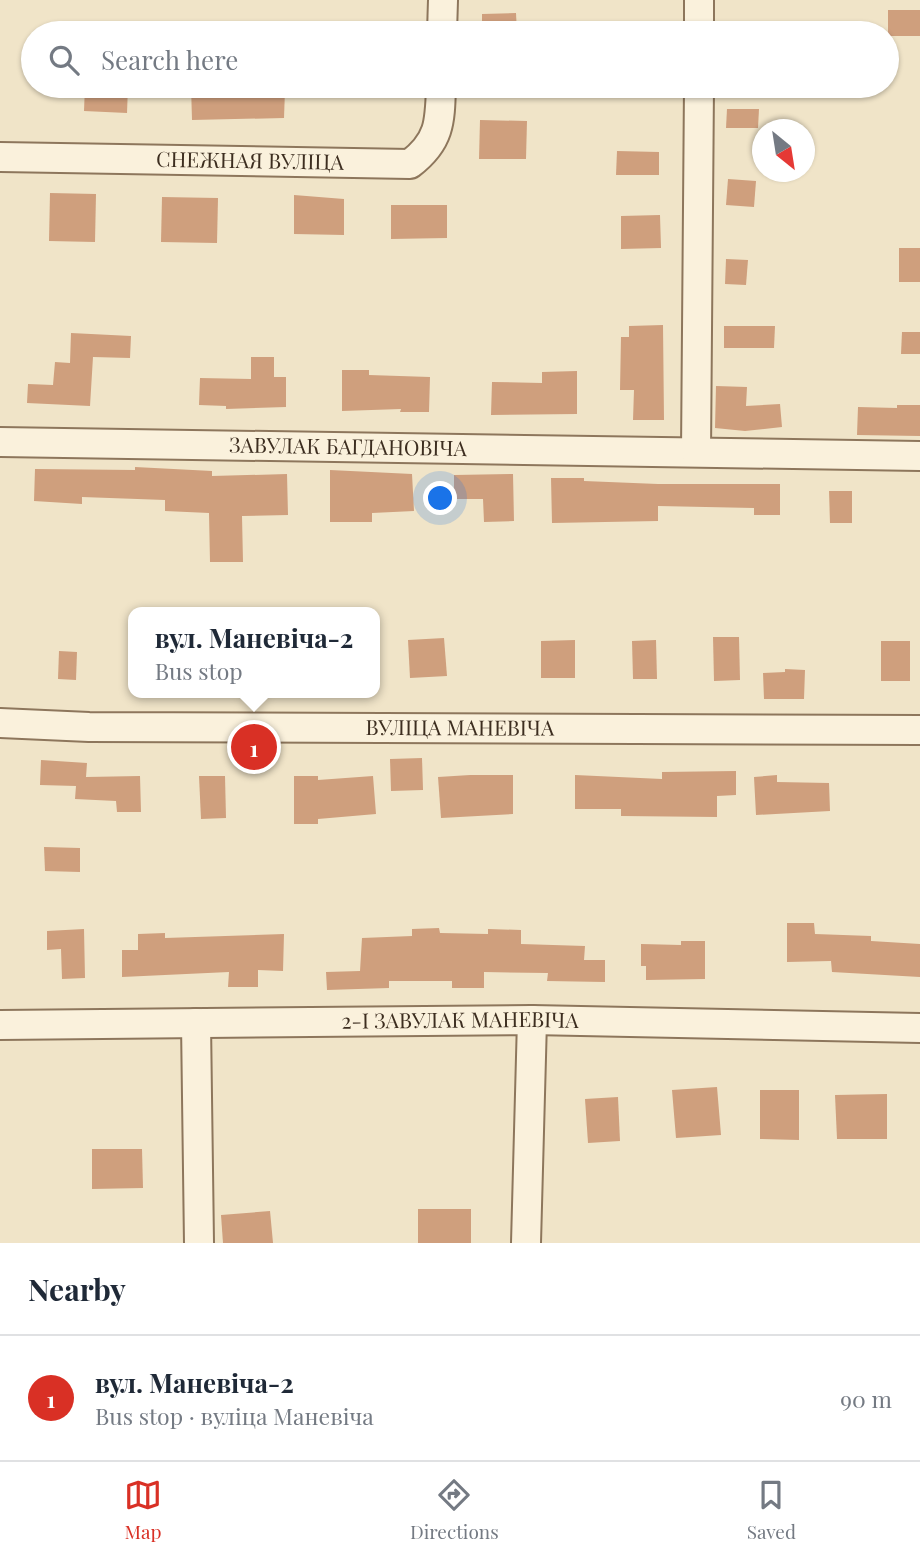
<!DOCTYPE html>
<meta charset="utf-8">
<style>
:root{--surface:#fff;--page:#f2f2f3;--text:#1f2937;--muted:#747a83;--line:#e0e1e3;--accent:#d93025}
body{margin:0;font-family:"Playfair Display",serif;background:var(--page);color:var(--text)}
.compass{position:absolute;left:752px;top:119px;width:63px;height:63px;border-radius:50%;background:var(--surface);box-shadow:0 2px 5px #0004;rotate:150deg}
.you{position:absolute;left:441px;top:499px;width:24px;height:24px;margin:-18px;border:5px solid #fff;border-radius:50%;background:#1a73e8;box-shadow:0 0 0 10px #1a73e833}
.badge{display:grid;place-items:center;width:46px;height:46px;border-radius:50%;background:var(--accent);color:#fff;font-size:23px;font-weight:700}
.pin{position:absolute;translate:-50% -50%;border:4px solid #fff;box-shadow:0 2px 7px #0006}
.popup{position:absolute;left:128px;top:607px;width:252px;height:91px;box-sizing:border-box;display:grid;place-content:center;border-radius:14px;background:var(--surface);filter:drop-shadow(0 2px 5px #0005);font-size:23px;white-space:nowrap;color:var(--muted)}
.popup b{font-size:26px;color:var(--text)}
.popup::after{content:'';position:absolute;left:50%;top:100%;margin-left:-14px;border:14px solid transparent;border-top-color:var(--surface)}
.list{margin:0;padding:0;list-style:none}
h2{display:flex;justify-content:space-between;align-items:center;height:91px;margin:0;padding:0 28px;font-size:30px}
h2 small{font-size:23px;font-weight:400;color:var(--muted)}
.list li{display:grid;grid-template-columns:46px 1fr auto;gap:21px;align-items:center;box-sizing:border-box;height:126px;padding:0 28px;border-top:2px solid var(--line)}
.list b{display:block;font-size:26px;white-space:nowrap}
.list p{margin:0;font-size:23px;white-space:nowrap;color:var(--muted)}
.list em{font-size:23px;font-style:normal;color:var(--muted)}
.icon{flex:none;width:38px;height:38px;fill:none;stroke:currentColor;stroke-width:2;stroke-linecap:round;stroke-linejoin:round}
.map{position:relative;flex:none;width:920px;height:1243px;overflow:hidden}
.search{position:absolute;background:var(--surface);box-shadow:0 2px 5px #0004;left:21px;right:21px;top:21px;height:77px;display:flex;align-items:center;gap:18px;box-sizing:border-box;padding:0 24px;border-radius:38px;color:var(--muted);font-size:26px}
.sheet{height:217px;background:var(--surface)}
nav{display:flex;justify-content:space-around;align-items:center;box-sizing:border-box;height:98px;border-top:2px solid var(--line);background:var(--surface);font-size:19px;color:var(--muted)}
nav a{display:grid;justify-items:center;gap:4px}
nav .on{color:var(--accent)}
.map>svg:first-child{display:block}
</style>
<div class="map">
<svg width="920" height="1243" viewBox="0 0 920 1243">
<rect width="100%" height="100%" fill="#f0e4c8"/>
<!-- building -->
<g fill="#cf9f7d">
<rect x="888" y="10" width="32" height="26"/>
<polygon points="516,13 517,33 482,33 482,14"/>
<polygon points="85,86 128,86 127,113 84,111"/>
<polygon points="191,86 285,90 284,118 192,120"/>
<polygon points="727,109 759,109 758,128 726,128"/>
<polygon points="480,120 527,121 526,159 479,159"/>
<polygon points="617,151 659,152 659,175 616,175"/>
<polygon points="728,179 756,181 754,207 726,205"/>
<polygon points="50,193 96,194 95,242 49,241"/>
<polygon points="294,195 344,199 344,235 294,234"/>
<polygon points="162,197 218,198 217,243 161,242"/>
<polygon points="391,205 447,205 447,238 391,239"/>
<polygon points="660,215 661,248 621,249 621,216"/>
<rect x="899" y="248" width="21" height="34"/>
<polygon points="726,259 748,260 746,285 725,284"/>
<polygon points="663,325 664,420 633,420 634,390 620,390 621,337 629,337 629,326"/>
<polygon points="724,326 775,326 774,348 724,348"/>
<polygon points="902,332 920,332 920,354 901,354"/>
<polygon points="71,333 131,336 130,358 93,357 90,406 27,403 28,384 53,385 55,362 70,363"/>
<polygon points="251,357 274,357 274,377 286,377 286,407 226,409 226,406 199,405 200,378 251,379"/>
<polygon points="342,370 369,370 369,375 430,377 429,412 400,412 401,409 342,411"/>
<polygon points="577,371 577,414 491,415 492,382 542,383 542,372"/>
<polygon points="716,386 747,387 746,406 780,404 782,427 745,431 715,428"/>
<polygon points="897,405 920,405 920,436 857,435 858,407 897,408"/>
<polygon points="135,467 212,471 212,476 287,474 288,515 242,516 243,562 210,562 209,513 165,511 165,500 82,497 82,504 34,501 35,469 135,470"/>
<polygon points="330,470 412,474 414,511 372,513 372,522 330,522"/>
<polygon points="513,474 514,521 484,522 483,499 454,499 454,475"/>
<polygon points="551,478 584,478 584,481 658,484 780,484 780,515 754,515 754,508 658,506 658,521 552,523"/>
<polygon points="829,491 852,491 852,523 830,523"/>
<polygon points="713,637 739,637 740,680 714,681"/>
<polygon points="444,638 447,676 410,678 408,640"/>
<polygon points="575,640 575,678 541,678 541,641"/>
<polygon points="656,640 657,679 633,679 632,641"/>
<rect x="881" y="641" width="29" height="40"/>
<polygon points="59,651 77,652 76,680 58,679"/>
<polygon points="785,669 805,670 804,699 764,699 763,673 785,672"/>
<polygon points="422,758 423,790 391,791 390,759"/>
<polygon points="41,760 87,763 86,777 140,776 141,812 117,812 116,801 75,799 76,786 40,785"/>
<polygon points="736,771 736,795 717,796 717,817 621,816 621,809 575,809 575,775 662,779 662,772"/>
<polygon points="470,775 513,775 513,814 441,818 438,777"/>
<polygon points="777,775 777,782 829,783 830,811 756,815 754,777"/>
<polygon points="199,776 225,776 226,818 201,819"/>
<polygon points="294,776 318,776 318,780 373,776 376,814 318,819 318,824 294,824"/>
<polygon points="44,847 80,848 80,872 45,871"/>
<polygon points="787,923 814,923 815,934 871,936 871,941 920,944 920,977 832,972 831,961 787,962"/>
<polygon points="439,928 440,933 488,934 488,929 521,930 521,944 585,946 584,960 605,960 605,982 547,981 548,973 484,972 484,988 452,988 452,981 389,981 389,988 327,990 326,972 360,971 362,938 412,936 412,929"/>
<polygon points="84,929 85,978 62,979 61,949 47,950 47,931"/>
<polygon points="165,933 165,938 284,934 283,971 258,970 258,987 228,987 229,972 122,977 122,950 138,950 138,934"/>
<polygon points="681,941 705,941 705,979 646,980 646,966 641,966 641,944 681,945"/>
<polygon points="717,1087 721,1135 676,1138 672,1090"/>
<polygon points="760,1090 799,1090 799,1140 760,1139"/>
<polygon points="887,1094 887,1139 837,1139 835,1095"/>
<polygon points="618,1097 620,1141 588,1143 585,1099"/>
<polygon points="92,1149 142,1149 143,1188 92,1189"/>
<rect x="418" y="1209" width="53" height="34"/>
<polygon points="270,1211 273,1243 223,1243 221,1215"/>
</g>
<g fill="none" stroke-linecap="round" stroke-linejoin="round">
<defs>
<g id="minor">
<polyline points="442,33 443,0"/>
<polyline points="699,33 699,0"/>
<path id="s1" d="M0,157L410,164C440,141 440,122 441,86"/>
<path id="s2" d="M0,442L920,456"/>
<polyline points="696,452 699,86"/>
<path id="s3" d="M0,723L89,727L920,730"/>
<polyline points="196,1023 199,1243"/>
<path id="s4" d="M0,1025L532,1020L920,1028"/>
<polyline points="526,1243 532,1020"/>
</g>
</defs>
<!-- minor casing -->
<use href="#minor" stroke="#8d765c" stroke-width="32"/>
<!-- minor -->
<use href="#minor" stroke="#faf1dc" stroke-width="28"/>
</g>
<g text-anchor="middle" stroke-width="7" stroke-linejoin="round" paint-order="stroke">
<!-- street labels -->
<g font-size="21" fill="#3d2e20" stroke="#f7eed8">
<text dy="7" stroke="none"><textPath href="#s1" startOffset="250">СНЕЖНАЯ ВУЛІЦА</textPath></text>
<text dy="7" stroke="none"><textPath href="#s2" startOffset="348">ЗАВУЛАК БАГДАНОВІЧА</textPath></text>
<text dy="7" stroke="none"><textPath href="#s3" startOffset="460">ВУЛІЦА МАНЕВІЧА</textPath></text>
<text dy="7" stroke="none"><textPath href="#s4" startOffset="460">2-І ЗАВУЛАК МАНЕВІЧА</textPath></text>
</g>
</g>
</svg>
<svg class="compass" viewBox="-18 -18 36 36"><path d="M0-13l5 13h-10z" fill="#e53935"/><path d="M0 13l5-13h-10z" fill="#747a83"/></svg>
<div class="you"></div>
<div class="pin badge" style="left:254px;top:747px">1</div>
<div class="popup"><b>вул. Маневіча-2</b>Bus stop</div>
<div class="search"><svg class="icon" aria-label="search" viewBox="0 0 24 24"><circle cx="10" cy="10" r="6"/><path d="M15 15l6 6"/></svg>Search here</div>
</div>
<section class="sheet">
<h2>Nearby<small></small></h2>
<ul class="list">
<li><span class="badge">1</span><div><b>вул. Маневіча-2</b><p>Bus stop · вуліца Маневіча</p></div><em>90 m</em></li>
</ul>
</section>
<nav>
<a class="on"><svg class="icon" aria-label="map" viewBox="0 0 24 24"><path d="M3 6l6-2 6 2 6-2v14l-6 2-6-2-6 2zM9 4v14M15 6v14"/></svg>Map</a>
<a><svg class="icon" aria-label="directions" viewBox="0 0 24 24"><path d="M12 3l9 9-9 9-9-9zM9 14v-3h6M13 9l2 2-2 2"/></svg>Directions</a>
<a><svg class="icon" aria-label="saved" viewBox="0 0 24 24"><path d="M7 4h10v16l-5-4-5 4z"/></svg>Saved</a>
</nav>
